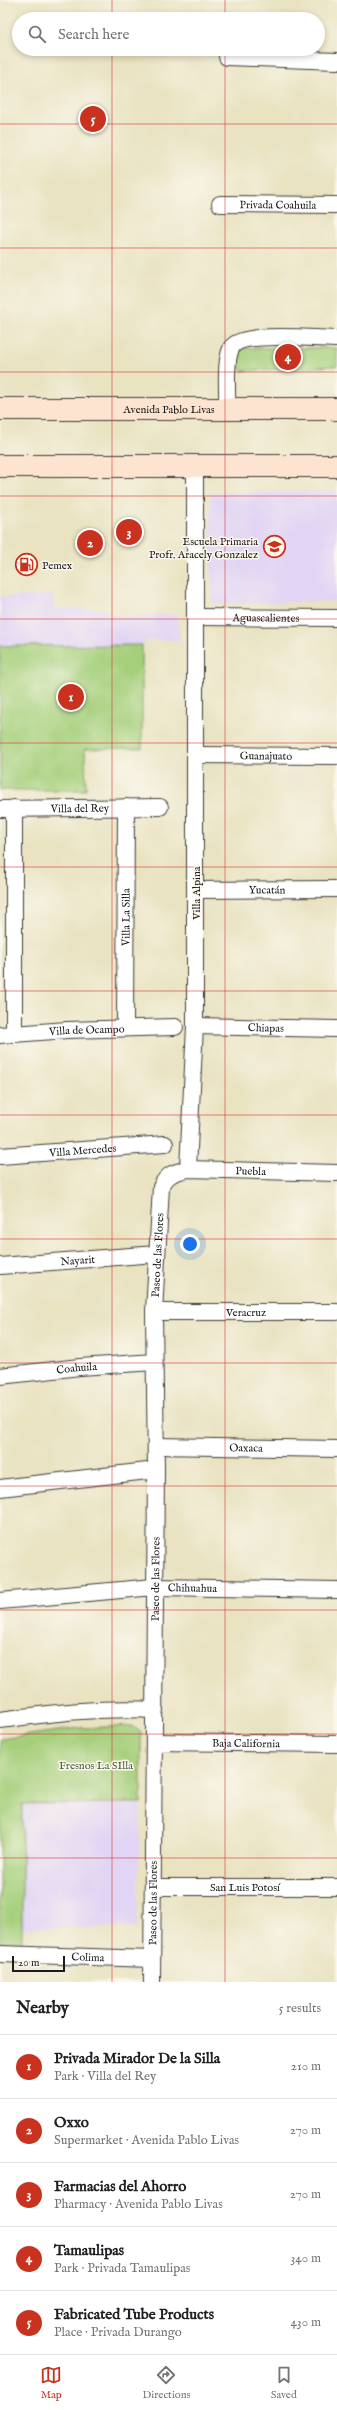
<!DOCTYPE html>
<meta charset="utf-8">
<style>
:root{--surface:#fff;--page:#f6f6f6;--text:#202124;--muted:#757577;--line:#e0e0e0;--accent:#c8321e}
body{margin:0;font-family:"IM FELL English",serif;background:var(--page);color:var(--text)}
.scale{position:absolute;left:12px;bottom:10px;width:53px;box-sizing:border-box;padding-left:4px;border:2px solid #1c1c1c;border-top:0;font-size:11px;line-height:14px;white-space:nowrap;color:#1c1c1c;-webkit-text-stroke:3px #fbf7ec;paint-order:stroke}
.you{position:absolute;left:190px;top:1244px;width:14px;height:14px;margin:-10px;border:3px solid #fff;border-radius:50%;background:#1a73e8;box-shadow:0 0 0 6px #1a73e833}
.badge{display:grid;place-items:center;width:26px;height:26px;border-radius:50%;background:var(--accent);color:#fff;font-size:13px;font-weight:700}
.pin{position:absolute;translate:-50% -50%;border:2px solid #fff;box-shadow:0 1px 4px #0006}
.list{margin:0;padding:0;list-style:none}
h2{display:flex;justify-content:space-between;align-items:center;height:52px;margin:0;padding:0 16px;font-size:17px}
h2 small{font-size:13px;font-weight:400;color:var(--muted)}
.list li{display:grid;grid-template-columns:26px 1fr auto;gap:12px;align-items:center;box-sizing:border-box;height:64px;padding:0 16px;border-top:1px solid var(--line)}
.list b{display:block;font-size:15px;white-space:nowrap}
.list p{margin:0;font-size:13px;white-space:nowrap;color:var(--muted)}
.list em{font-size:13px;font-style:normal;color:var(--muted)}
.icon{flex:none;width:22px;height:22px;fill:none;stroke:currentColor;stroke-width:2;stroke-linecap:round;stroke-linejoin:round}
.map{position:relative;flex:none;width:337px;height:1982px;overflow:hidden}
.search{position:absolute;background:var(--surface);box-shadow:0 2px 6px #0003;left:12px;right:12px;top:12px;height:44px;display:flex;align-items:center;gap:10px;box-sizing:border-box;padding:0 14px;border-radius:22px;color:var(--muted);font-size:15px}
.sheet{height:372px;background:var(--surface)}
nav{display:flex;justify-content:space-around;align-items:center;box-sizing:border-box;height:56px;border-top:1px solid var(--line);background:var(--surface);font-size:11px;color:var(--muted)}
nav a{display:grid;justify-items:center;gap:2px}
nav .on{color:var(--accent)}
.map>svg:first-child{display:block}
</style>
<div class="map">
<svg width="337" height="1982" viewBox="0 0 337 1982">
<rect width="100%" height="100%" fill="#fbf7ec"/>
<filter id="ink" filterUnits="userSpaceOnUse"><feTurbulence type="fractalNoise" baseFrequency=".025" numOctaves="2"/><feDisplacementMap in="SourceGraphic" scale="8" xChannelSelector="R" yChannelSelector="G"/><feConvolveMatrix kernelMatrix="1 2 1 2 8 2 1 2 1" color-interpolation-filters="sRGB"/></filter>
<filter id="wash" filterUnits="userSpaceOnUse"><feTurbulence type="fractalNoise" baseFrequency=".012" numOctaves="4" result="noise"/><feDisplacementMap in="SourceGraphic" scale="16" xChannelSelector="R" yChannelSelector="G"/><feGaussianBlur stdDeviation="0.9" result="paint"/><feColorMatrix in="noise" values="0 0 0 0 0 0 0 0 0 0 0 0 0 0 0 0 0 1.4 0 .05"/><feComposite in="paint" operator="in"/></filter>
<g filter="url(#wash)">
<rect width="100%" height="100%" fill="#e9e3c2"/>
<!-- built -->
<g fill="#e1d4f4">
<polygon points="337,491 337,601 212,604 210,493"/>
<polygon points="53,595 54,608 105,609 106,616 177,614 180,640 147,640 141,645 0,645 0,597"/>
<polygon points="141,1803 137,1927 22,1928 22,1804"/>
</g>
<!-- green -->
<g fill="#a5cf7a" stroke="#60764b">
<polygon points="240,348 337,348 337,366 242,371 239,368"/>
<polygon points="142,645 142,748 85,749 86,790 0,790 0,646"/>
<polygon points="133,1726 141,1733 141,1803 22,1804 22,1950 0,1947 0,1739 80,1728"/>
</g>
</g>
<g filter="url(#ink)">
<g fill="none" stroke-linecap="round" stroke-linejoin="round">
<defs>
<g id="minor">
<polyline points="227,57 337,61"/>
<path id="s1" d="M220,204L337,205"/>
<path d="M227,408C228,392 224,360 232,347C241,331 318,339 337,339"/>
<path id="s2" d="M195,617L337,618"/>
<path id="s3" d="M196,755L337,756"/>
<polyline points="14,808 14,1034"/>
<path id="s4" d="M0,809L160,807"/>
<path id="s5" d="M196,890L337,889"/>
<path id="s6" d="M195,1026L337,1029"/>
<path id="s7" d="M125,1028L126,807"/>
<path id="s8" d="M0,1035L67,1030L175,1027"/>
<path id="s9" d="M0,1156L165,1144"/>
<polyline points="188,1169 195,1026 195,466"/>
<path id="s10" d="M0,1266L156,1254"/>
<path id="s11" d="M154,1312H337"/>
<path id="s12" d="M0,1376L80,1367L154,1362"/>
<path id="s13" d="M156,1446L337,1449"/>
<polyline points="0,1488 156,1470"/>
<path id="s14" d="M0,1601L154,1587L337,1590"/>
<path d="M0,1720C52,1713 102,1707 155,1710"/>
<path id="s15" d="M155,1742L337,1744"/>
<path id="s16" d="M153,1887H337"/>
<path id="s17" d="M0,1954L152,1959"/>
<path id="s18" d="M152,1982L156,1470L154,1312L161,1187C167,1174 174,1172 188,1169L337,1173"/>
</g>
<g id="secondary">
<path id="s19" d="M0,409H337"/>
<polyline points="0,466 337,466"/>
</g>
</defs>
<!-- minor casing -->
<use href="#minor" stroke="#3b3a35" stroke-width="18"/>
<!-- secondary casing -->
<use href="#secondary" stroke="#3b3a35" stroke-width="24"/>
<!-- minor -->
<use href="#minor" stroke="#fff" stroke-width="16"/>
<!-- secondary -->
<use href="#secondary" stroke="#fde4d1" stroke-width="22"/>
</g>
</g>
<!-- grid -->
<path fill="none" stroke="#d62828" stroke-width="1" stroke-opacity="0.55" d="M112,0V19M225,0V19M112,49V1982M225,49V1982M0,124H337M0,248H337M0,372H337M0,496H337M0,619H337M0,743H337M0,867H337M0,991H337M0,1115H337M0,1239H337M0,1363H337M0,1486H337M0,1610H337M0,1734H337M0,1858H337"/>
<!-- icons -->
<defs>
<symbol id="school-ring" viewBox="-11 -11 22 22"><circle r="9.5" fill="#fbf7ec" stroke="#c8321e" stroke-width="1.5"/><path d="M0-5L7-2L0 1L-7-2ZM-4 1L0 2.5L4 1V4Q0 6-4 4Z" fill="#c8321e"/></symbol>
<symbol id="fuel-ring" viewBox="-11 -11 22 22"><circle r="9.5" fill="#fbf7ec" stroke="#c8321e" stroke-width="1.5"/><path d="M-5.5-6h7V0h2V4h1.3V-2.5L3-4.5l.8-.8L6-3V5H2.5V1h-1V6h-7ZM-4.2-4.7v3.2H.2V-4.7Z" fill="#c8321e"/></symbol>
</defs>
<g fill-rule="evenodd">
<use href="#school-ring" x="262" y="534" width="25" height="25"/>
<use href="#fuel-ring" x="14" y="552" width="25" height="25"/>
</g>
<g text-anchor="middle" stroke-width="3" stroke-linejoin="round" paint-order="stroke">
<!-- street labels -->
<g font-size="11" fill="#1c1c1c" stroke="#fbf7ec">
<text dy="4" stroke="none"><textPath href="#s1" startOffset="58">Privada Coahuila</textPath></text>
<text dy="4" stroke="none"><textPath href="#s19" startOffset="169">Avenida Pablo Livas</textPath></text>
<text dy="4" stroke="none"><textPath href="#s2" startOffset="71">Aguascalientes</textPath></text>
<text dy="4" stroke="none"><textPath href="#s3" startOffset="70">Guanajuato</textPath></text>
<text dy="4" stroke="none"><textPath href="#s4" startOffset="80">Villa del Rey</textPath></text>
<text dy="4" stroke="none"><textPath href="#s5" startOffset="71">Yucatán</textPath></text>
<text transform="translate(196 893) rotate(-90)" y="4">Villa Alpina</text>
<text dy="4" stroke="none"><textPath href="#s7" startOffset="111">Villa La Silla</textPath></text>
<text dy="4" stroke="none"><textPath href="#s6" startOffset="71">Chiapas</textPath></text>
<text dy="4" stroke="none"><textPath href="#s8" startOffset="87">Villa de Ocampo</textPath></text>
<text dy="4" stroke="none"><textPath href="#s9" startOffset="83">Villa Mercedes</textPath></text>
<text dy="4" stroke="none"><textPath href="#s18" startOffset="892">Puebla</textPath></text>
<text dy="4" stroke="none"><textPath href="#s18" startOffset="727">Paseo de las Flores</textPath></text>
<text dy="4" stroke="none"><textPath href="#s10" startOffset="78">Nayarit</textPath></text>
<text dy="4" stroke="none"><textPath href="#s11" startOffset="92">Veracruz</textPath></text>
<text dy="4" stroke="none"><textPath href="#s12" startOffset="77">Coahuila</textPath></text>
<text dy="4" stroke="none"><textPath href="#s13" startOffset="90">Oaxaca</textPath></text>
<text dy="4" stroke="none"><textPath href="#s18" startOffset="403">Paseo de las Flores</textPath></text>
<text dy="4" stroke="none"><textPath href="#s14" startOffset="193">Chihuahua</textPath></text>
<text dy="4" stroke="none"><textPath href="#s15" startOffset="91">Baja California</textPath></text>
<text dy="4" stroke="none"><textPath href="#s16" startOffset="92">San Luis Potosí</textPath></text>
<text dy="4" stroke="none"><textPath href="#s18" startOffset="79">Paseo de las Flores</textPath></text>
<text dy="4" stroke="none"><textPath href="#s17" startOffset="88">Colima</textPath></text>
</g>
<!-- poi labels -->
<g font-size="11" fill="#1c1c1c" stroke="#fbf7ec" text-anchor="end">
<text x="258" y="545">Escuela Primaria<tspan x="258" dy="13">Profr. Aracely Gonzalez</tspan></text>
<text x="42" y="569" text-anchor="start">Pemex</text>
</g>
<!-- park labels -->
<g font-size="11" fill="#4c5b3d" stroke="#fbf7ec">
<text x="96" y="1769">Fresnos La SIlla</text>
</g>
</g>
</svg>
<div class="scale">20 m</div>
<div class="you"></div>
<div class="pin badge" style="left:71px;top:697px">1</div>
<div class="pin badge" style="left:90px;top:543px">2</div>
<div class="pin badge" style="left:129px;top:532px">3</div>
<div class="pin badge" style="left:288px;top:357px">4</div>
<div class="pin badge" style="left:93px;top:119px">5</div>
<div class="search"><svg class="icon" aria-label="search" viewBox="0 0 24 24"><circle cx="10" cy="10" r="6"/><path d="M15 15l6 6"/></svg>Search here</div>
</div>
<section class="sheet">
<h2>Nearby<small>5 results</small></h2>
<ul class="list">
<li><span class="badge">1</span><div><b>Privada Mirador De la Silla</b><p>Park · Villa del Rey</p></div><em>210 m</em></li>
<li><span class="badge">2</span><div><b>Oxxo</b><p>Supermarket · Avenida Pablo Livas</p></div><em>270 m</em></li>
<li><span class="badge">3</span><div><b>Farmacias del Ahorro</b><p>Pharmacy · Avenida Pablo Livas</p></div><em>270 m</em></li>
<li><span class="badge">4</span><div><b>Tamaulipas</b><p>Park · Privada Tamaulipas</p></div><em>340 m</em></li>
<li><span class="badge">5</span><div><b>Fabricated Tube Products</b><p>Place · Privada Durango</p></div><em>430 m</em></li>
</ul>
</section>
<nav>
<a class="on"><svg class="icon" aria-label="map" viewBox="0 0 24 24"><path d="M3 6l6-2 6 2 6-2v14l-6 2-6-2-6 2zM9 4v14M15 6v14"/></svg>Map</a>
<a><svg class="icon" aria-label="directions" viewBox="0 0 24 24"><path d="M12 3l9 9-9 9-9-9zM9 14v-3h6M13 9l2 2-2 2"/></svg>Directions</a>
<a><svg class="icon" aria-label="saved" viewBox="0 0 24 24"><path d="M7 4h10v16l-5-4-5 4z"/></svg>Saved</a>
</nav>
